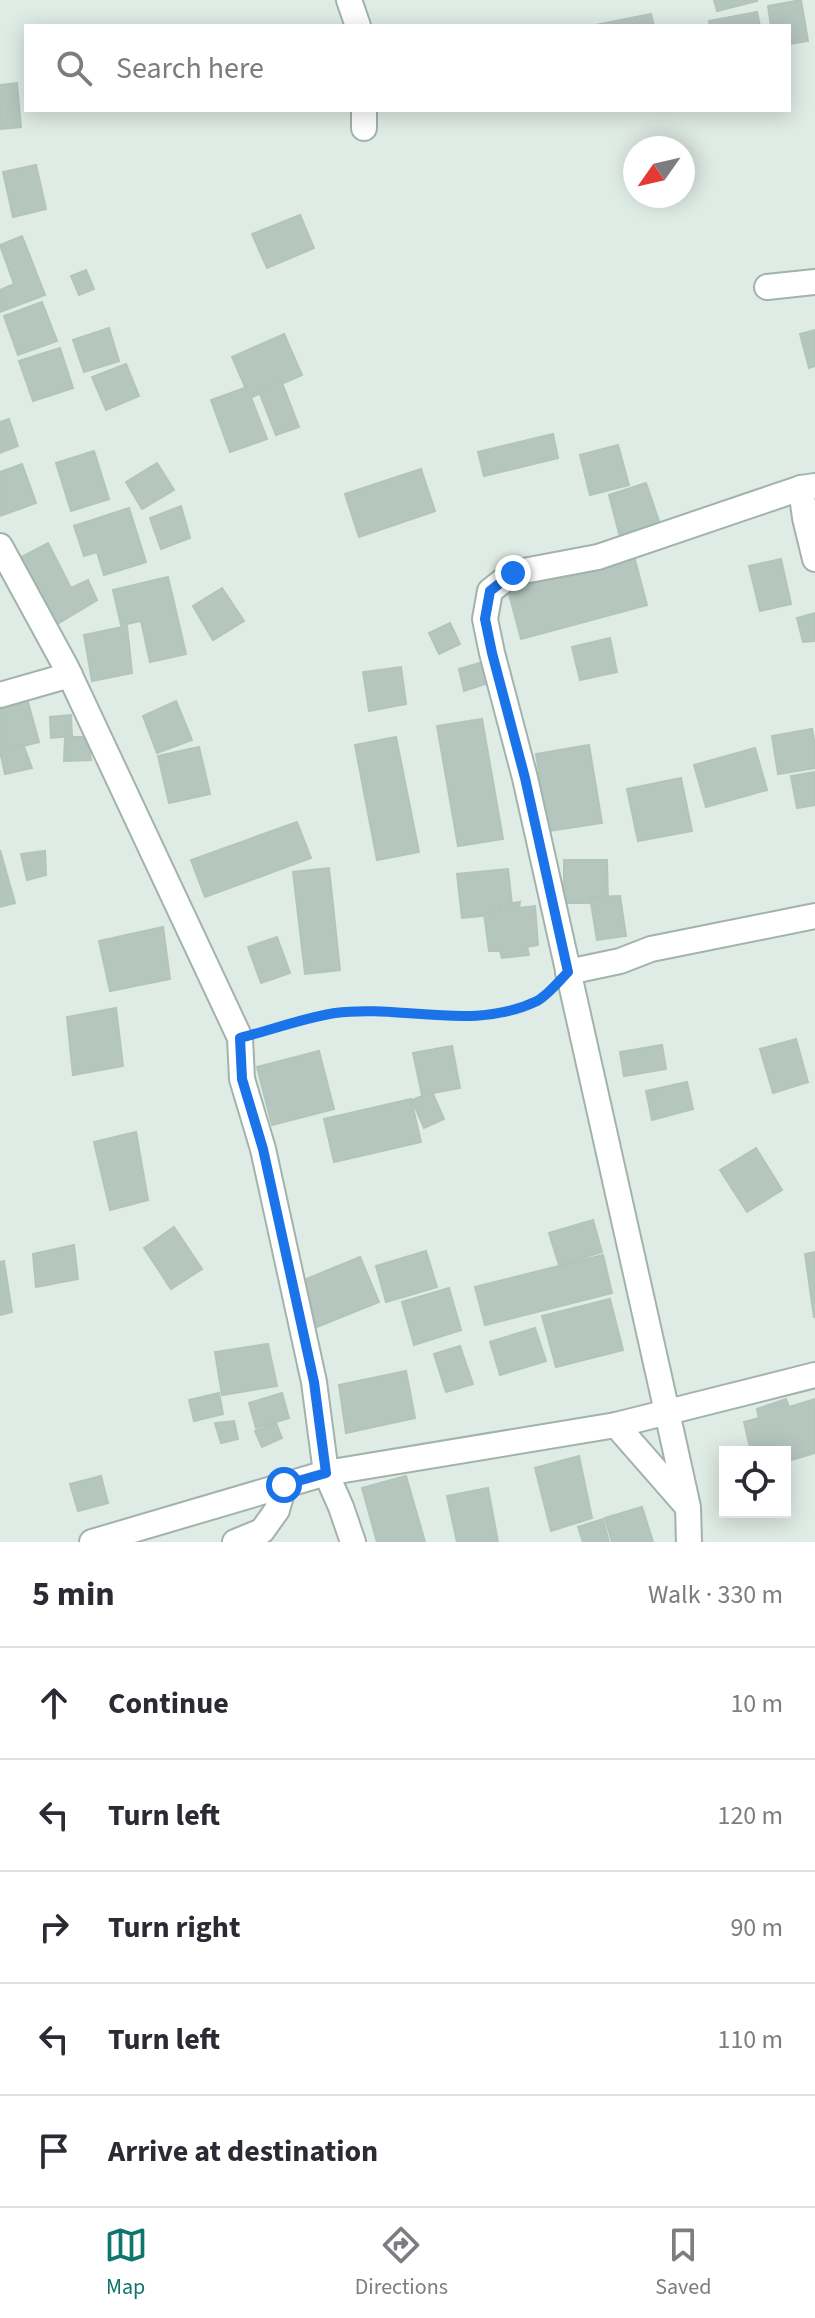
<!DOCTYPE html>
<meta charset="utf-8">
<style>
:root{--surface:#fff;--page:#f7f7f7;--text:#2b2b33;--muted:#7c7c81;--line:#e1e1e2;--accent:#0f766e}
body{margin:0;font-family:"Source Sans 3",sans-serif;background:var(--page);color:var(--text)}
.controls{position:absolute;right:24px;bottom:24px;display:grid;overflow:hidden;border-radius:0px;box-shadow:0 4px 20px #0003}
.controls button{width:72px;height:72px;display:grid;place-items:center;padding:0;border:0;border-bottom:2px solid var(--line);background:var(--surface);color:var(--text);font:40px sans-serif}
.compass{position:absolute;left:623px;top:136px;width:72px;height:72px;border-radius:50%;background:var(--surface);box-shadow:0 4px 20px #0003;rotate:236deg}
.stop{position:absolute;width:24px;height:24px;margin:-18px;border:6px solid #1a73e8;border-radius:50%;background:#fff}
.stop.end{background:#1a73e8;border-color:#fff;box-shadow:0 2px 8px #0008}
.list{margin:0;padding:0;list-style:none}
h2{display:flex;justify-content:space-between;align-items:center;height:104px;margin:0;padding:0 32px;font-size:34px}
h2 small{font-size:26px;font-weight:400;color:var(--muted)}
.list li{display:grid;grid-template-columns:52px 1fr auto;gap:24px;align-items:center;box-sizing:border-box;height:112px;padding:0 32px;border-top:2px solid var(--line)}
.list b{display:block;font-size:30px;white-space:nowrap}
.list em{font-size:26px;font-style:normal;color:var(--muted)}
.icon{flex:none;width:44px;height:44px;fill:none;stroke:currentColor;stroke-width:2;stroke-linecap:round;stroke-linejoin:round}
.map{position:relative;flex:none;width:815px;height:1542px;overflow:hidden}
.search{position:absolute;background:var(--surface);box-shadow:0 4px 20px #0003;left:24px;right:24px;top:24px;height:88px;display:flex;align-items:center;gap:20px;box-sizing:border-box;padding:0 28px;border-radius:0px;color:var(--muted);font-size:30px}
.sheet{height:664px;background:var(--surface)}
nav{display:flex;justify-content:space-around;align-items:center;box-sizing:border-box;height:112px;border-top:2px solid var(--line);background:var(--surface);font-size:22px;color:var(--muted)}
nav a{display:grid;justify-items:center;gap:4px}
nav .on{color:var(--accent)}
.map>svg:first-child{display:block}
</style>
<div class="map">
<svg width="815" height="1542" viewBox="0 0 815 1542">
<rect width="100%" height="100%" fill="#dfebe5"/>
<!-- building -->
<g fill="#b5c6be" stroke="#b2c5bc" stroke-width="2">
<polygon points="714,0 756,0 757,1 717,11"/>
<polygon points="801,0 808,41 789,44 789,26 771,26 768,6"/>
<polygon points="757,12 760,26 710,26 709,21"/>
<polygon points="651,14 654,26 596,26 595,25"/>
<polygon points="17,83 21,127 0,129 0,85"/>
<polygon points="36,165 46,209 13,217 3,172"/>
<polygon points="300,215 314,248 267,268 252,234"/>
<polygon points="22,236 45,295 0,312 0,290 14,284 0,245"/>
<polygon points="86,270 94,289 79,295 71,276"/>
<polygon points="42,302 57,341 18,355 4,316"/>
<polygon points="109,328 119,361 84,372 73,340"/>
<polygon points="815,330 815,366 809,368 800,334"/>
<polygon points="284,334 302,375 250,398 232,357"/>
<polygon points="60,348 73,388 33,401 19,361"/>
<polygon points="126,364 139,396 106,410 92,377"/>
<polygon points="281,380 299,427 276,435 258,389"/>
<polygon points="247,387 267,439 230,452 211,400"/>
<polygon points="9,419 18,446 0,453 0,422"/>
<polygon points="553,434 558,458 484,476 478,452"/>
<polygon points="618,445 629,485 590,495 580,455"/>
<polygon points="94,451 109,499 71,511 56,463"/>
<polygon points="157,463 174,490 142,509 126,482"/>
<polygon points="22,464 36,503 0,516 0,472"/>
<polygon points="421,469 435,511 359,537 345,494"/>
<polygon points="646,483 660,524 620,537 609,495"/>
<polygon points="181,506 190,538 161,549 150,518"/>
<polygon points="129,508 146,562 104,575 97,552 84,556 74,526"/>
<polygon points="48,543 71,588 88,580 97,600 52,627 14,561"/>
<polygon points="634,556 647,605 521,639 508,590"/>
<polygon points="781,559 791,604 760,611 749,566"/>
<polygon points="168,577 186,654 150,662 141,621 121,625 113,590"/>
<polygon points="222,588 244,621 213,640 193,606"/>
<polygon points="815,613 815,641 803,642 797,618"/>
<polygon points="450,623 460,644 439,654 429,633"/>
<polygon points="127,626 132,673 92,681 84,635"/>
<polygon points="610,638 617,672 580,680 572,647"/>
<polygon points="483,662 488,683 464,691 459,669"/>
<polygon points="401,667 406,704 369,711 363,672"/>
<polygon points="26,695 39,742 0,752 0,702"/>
<polygon points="176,701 192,740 157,753 143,716"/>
<polygon points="71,715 72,736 51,738 50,717"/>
<polygon points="482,719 503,839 458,846 437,726"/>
<polygon points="812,729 815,746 815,768 778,774 772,736"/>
<polygon points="65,737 88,737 91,760 64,761"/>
<polygon points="396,737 419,852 377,860 355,745"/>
<polygon points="23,744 32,768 5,774 0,751"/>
<polygon points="589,745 602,823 548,831 536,754"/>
<polygon points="199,747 210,794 169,803 158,756"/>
<polygon points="755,748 767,790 706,807 694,765"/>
<polygon points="815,772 815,805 797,808 791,776"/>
<polygon points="681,778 692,831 638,841 627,789"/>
<polygon points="297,822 311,858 205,897 191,860"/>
<polygon points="0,850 15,903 0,907"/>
<polygon points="45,851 46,875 27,880 21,854"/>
<polygon points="564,860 607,860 608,903 564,903"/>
<polygon points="329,868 340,970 305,974 293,872"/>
<polygon points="508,869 513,913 462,918 457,874"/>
<polygon points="620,896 626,936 597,940 590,897"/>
<polygon points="520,902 519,908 535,906 538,945 527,947 529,955 502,958 500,951 489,951 484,913 500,911 499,905"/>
<polygon points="163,927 170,979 110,991 99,941"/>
<polygon points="277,937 290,973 261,983 248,947"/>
<polygon points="116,1008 123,1066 73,1075 67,1017"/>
<polygon points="796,1039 808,1082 773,1093 760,1049"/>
<polygon points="662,1045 666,1069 624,1076 620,1052"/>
<polygon points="452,1046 460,1088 422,1095 413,1053"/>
<polygon points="319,1051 334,1109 272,1125 257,1067"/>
<polygon points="687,1082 693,1109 652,1120 646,1091"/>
<polygon points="432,1092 444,1119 424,1128 412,1100"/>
<polygon points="411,1099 421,1142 334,1162 324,1119"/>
<polygon points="136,1132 148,1200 110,1210 94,1142"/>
<polygon points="756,1148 782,1190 747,1212 720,1170"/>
<polygon points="593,1220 602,1252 559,1265 549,1233"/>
<polygon points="174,1227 202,1269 171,1289 144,1248"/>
<polygon points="74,1245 78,1279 36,1287 33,1254"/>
<polygon points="426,1251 437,1287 386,1302 376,1266"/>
<polygon points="815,1252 815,1317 814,1317 805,1254"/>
<polygon points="603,1255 612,1293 485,1325 475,1287"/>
<polygon points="360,1257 379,1302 317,1327 299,1282"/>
<polygon points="4,1261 12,1312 0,1315 0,1262"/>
<polygon points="449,1288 461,1330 414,1345 402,1302"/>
<polygon points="610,1299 623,1350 556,1367 542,1316"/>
<polygon points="535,1328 546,1361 500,1375 490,1342"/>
<polygon points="268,1344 277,1386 222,1395 215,1352"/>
<polygon points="460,1346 473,1384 446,1392 434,1354"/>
<polygon points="406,1371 415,1418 346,1433 339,1385"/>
<polygon points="219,1393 223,1414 194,1421 189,1400"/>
<polygon points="282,1393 289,1418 256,1428 249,1403"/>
<polygon points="786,1399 789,1407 815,1399 815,1453 785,1462 785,1452 751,1452 744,1422 759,1418 757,1409"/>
<polygon points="234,1421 238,1439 221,1443 215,1423"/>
<polygon points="276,1423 282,1438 262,1447 255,1431"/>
<polygon points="579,1456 592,1518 551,1531 535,1468"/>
<polygon points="101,1476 108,1503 78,1511 70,1484"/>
<polygon points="406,1476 425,1542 377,1542 362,1488"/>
<polygon points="488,1488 498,1542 457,1542 447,1496"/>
<polygon points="642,1507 653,1542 612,1542 605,1518"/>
<polygon points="603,1519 609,1542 583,1542 578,1527"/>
</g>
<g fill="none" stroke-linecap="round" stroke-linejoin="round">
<defs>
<g id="minor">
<polyline points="349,0 358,26"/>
<polyline points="364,110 364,128"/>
<polyline points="767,287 815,282"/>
<polyline points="815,486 801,488 805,518 815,559"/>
<polyline points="0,546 66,667 240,1038 242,1079 263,1149 314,1382 326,1473 341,1507 353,1542"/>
<polyline points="0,695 70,675"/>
<polyline points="568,972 620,961 651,949 815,916"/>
<polyline points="616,1425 686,1505"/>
<polyline points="92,1542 326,1473 616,1425 815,1375"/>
<polyline points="235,1542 262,1531 277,1510 284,1485"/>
<polyline points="689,1542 688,1507 667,1412 525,778 492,653 485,619 490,591 513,573 598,557 801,488"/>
</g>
</defs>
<!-- minor casing -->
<use href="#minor" stroke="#a2b3ac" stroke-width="28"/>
<!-- path -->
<path stroke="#7fb09f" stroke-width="5" stroke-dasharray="4 6" stroke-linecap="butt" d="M260,1033C285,1026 312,1015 338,1013C354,1012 372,1011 388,1011C439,1012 508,1029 549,990"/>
<!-- minor -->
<use href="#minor" stroke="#fff" stroke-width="24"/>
</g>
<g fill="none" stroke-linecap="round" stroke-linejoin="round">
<!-- route -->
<path stroke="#1a73e8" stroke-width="10" d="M284,1485L326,1473L314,1382L263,1149L242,1079L240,1038C271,1030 303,1018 335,1013C402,1004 473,1032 537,1001C548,995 559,981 568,972L525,778L492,653L485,619L490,591L513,573"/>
</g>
</svg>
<div class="controls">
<button><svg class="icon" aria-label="locate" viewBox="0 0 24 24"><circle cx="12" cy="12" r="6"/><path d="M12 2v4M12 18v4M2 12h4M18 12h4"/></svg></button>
</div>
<svg class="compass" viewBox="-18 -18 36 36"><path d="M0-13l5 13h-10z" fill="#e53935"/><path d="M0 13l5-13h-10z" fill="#7c7c81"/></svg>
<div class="stop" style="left:284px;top:1485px"></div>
<div class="stop end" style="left:513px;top:573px"></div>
<div class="search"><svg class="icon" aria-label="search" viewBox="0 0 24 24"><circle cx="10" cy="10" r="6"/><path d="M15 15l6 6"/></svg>Search here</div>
</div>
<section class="sheet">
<h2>5 min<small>Walk · 330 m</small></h2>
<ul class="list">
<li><svg class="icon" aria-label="ahead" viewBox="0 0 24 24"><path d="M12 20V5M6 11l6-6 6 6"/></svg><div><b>Continue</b></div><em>10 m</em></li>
<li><svg class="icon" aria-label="left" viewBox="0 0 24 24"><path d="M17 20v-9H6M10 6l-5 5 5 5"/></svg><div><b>Turn left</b></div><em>120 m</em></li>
<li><svg class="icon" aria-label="right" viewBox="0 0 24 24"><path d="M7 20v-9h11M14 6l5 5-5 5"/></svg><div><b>Turn right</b></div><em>90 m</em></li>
<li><svg class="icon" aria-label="left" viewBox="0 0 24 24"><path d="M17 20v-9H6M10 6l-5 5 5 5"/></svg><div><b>Turn left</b></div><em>110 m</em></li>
<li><svg class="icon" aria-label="arrive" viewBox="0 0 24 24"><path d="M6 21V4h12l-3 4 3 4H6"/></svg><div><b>Arrive at destination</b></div></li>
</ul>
</section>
<nav>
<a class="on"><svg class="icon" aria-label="map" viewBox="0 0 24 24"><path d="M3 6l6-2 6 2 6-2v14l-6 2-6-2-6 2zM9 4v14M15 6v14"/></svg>Map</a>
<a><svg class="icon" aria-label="directions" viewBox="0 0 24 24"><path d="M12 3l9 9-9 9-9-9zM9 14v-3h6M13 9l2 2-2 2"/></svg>Directions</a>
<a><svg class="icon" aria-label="saved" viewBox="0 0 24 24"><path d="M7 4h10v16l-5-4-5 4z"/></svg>Saved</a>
</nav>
